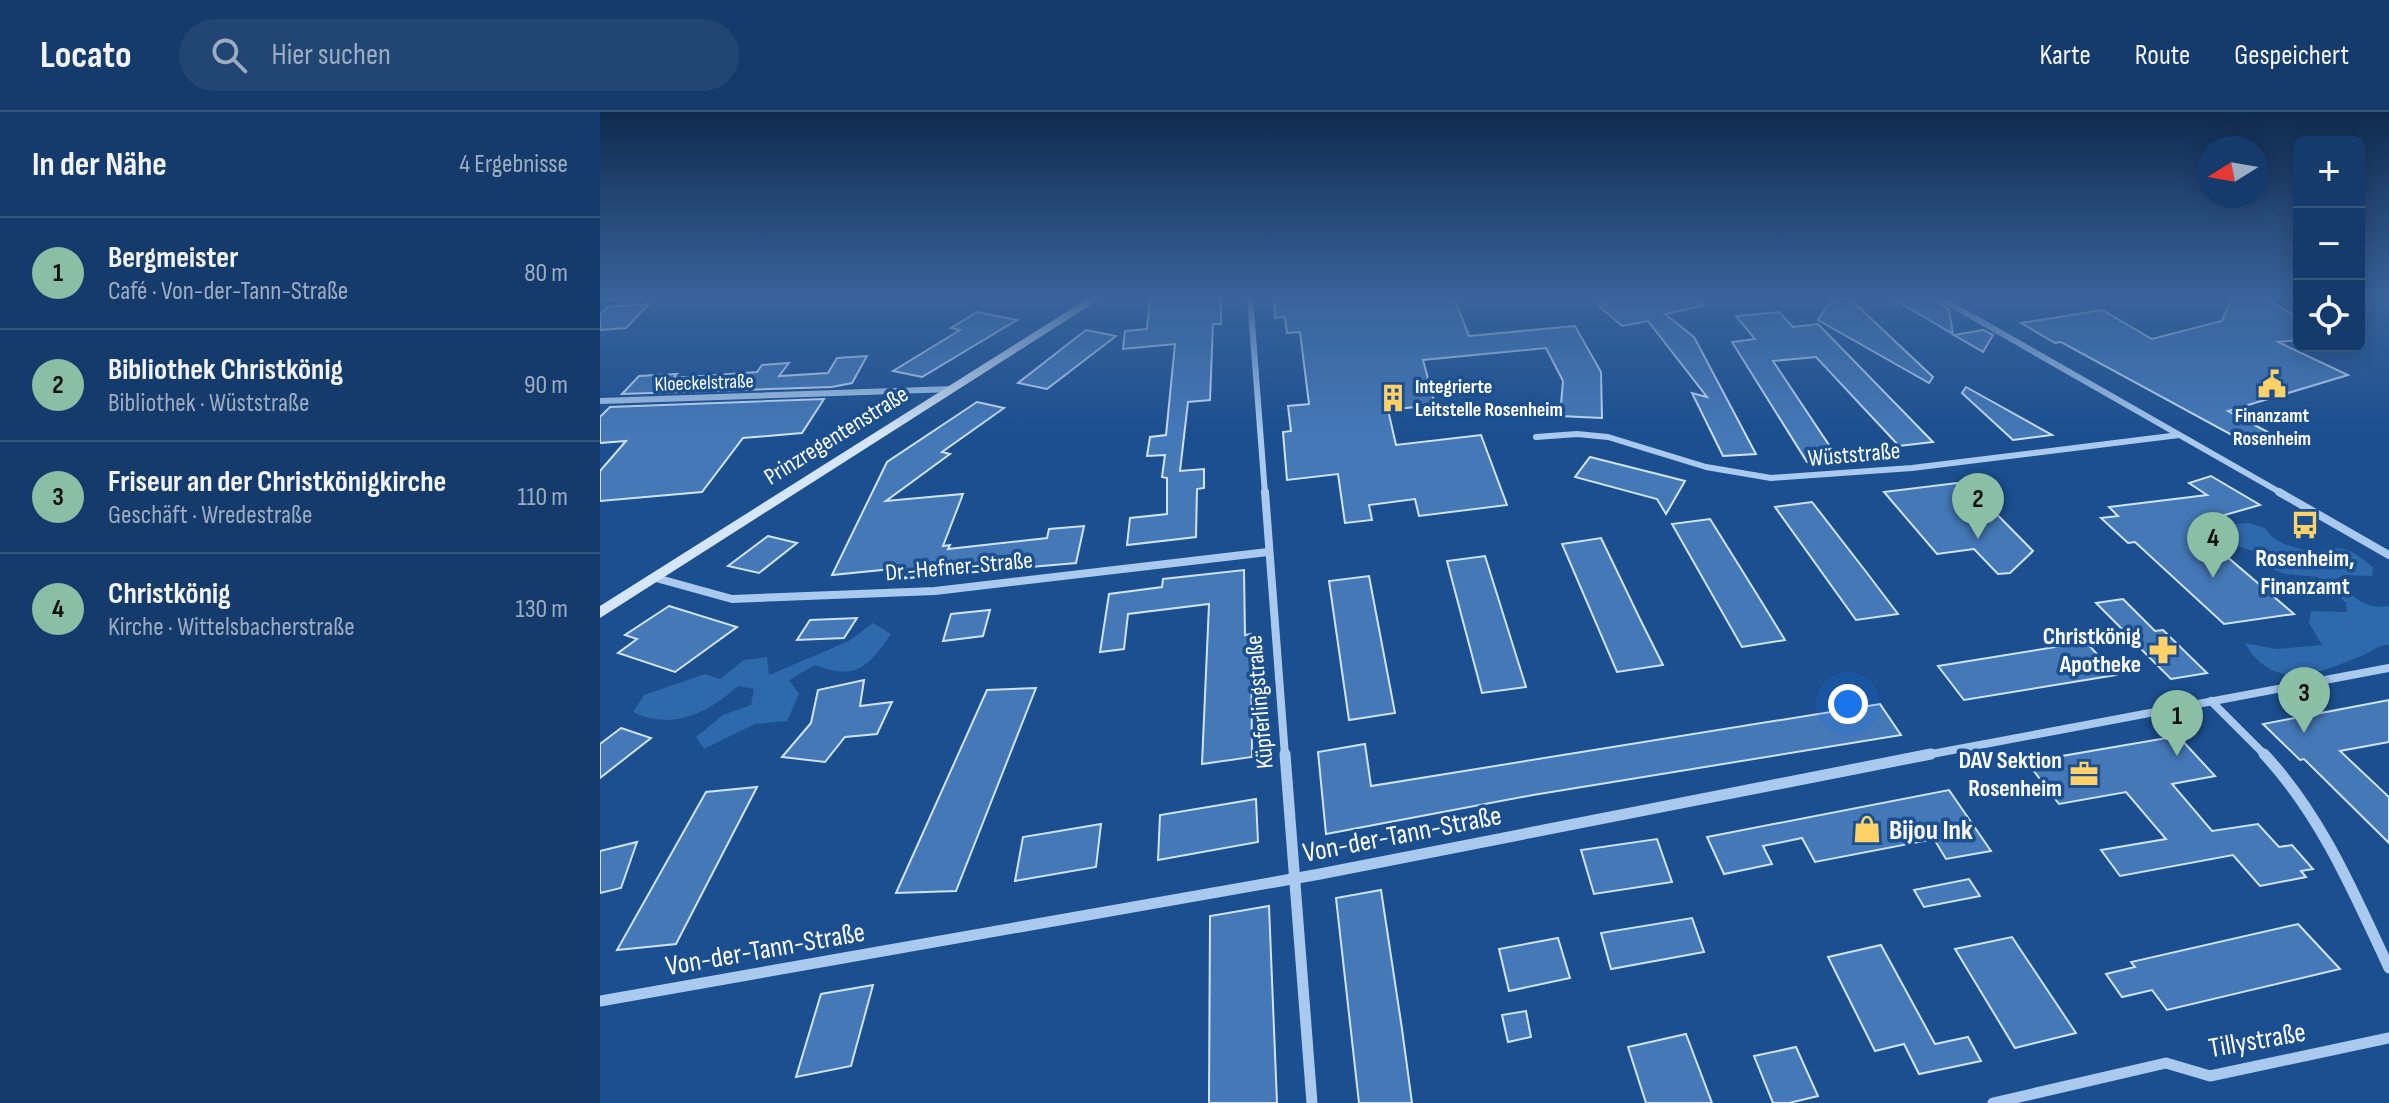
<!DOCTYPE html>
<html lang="de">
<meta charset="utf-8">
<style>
:root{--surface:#143b6b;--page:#214673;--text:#f1f3f6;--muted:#9dadc1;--line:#33557e;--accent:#8abfa5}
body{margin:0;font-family:"Sofia Sans Condensed",sans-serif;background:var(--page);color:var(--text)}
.controls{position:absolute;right:24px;top:24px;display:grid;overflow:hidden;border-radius:12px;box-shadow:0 4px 20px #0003}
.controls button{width:72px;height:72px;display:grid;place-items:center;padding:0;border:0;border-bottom:2px solid var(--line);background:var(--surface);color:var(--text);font:40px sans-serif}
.compass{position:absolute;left:1597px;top:24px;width:72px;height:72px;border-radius:50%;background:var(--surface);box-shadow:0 4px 20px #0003;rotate:259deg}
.you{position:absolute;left:1248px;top:592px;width:28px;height:28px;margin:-20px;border:6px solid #fff;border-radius:50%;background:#1a73e8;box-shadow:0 0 0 12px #1a73e833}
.badge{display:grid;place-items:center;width:52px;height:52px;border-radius:50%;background:var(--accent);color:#111;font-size:26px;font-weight:700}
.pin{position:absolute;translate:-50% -66px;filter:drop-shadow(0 2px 4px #0008)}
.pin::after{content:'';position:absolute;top:42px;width:28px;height:24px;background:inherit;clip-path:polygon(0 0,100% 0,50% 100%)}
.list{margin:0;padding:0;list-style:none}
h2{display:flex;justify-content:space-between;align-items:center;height:104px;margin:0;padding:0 32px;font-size:34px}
h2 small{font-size:26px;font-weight:400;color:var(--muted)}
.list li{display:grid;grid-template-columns:52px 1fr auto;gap:24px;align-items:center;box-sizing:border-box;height:112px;padding:0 32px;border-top:2px solid var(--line)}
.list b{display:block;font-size:30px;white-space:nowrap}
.list p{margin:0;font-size:26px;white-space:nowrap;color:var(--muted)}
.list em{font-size:26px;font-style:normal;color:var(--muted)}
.icon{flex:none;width:44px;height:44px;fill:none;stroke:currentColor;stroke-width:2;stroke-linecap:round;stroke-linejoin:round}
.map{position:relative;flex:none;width:1789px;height:991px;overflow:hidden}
header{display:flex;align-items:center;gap:48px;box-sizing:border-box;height:112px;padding:0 40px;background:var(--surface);border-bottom:2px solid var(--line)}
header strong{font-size:38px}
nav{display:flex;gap:44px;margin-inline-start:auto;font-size:28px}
.search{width:560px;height:72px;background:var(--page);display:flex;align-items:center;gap:20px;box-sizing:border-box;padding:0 28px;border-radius:44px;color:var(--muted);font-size:30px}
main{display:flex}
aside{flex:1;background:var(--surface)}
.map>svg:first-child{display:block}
</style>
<header>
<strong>Locato</strong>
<div class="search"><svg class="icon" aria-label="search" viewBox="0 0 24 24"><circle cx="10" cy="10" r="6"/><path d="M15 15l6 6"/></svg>Hier suchen</div>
<nav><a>Karte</a><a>Route</a><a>Gespeichert</a></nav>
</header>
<main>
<aside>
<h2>In der Nähe<small>4 Ergebnisse</small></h2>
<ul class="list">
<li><span class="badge">1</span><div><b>Bergmeister</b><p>Café · Von-der-Tann-Straße</p></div><em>80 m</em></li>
<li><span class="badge">2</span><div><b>Bibliothek Christkönig</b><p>Bibliothek · Wüststraße</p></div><em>90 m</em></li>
<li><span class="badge">3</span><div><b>Friseur an der Christkönigkirche</b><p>Geschäft · Wredestraße</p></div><em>110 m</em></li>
<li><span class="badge">4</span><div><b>Christkönig</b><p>Kirche · Wittelsbacherstraße</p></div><em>130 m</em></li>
</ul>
</aside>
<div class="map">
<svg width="1789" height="991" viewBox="0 0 1789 991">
<rect width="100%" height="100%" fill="#1b4f8f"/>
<!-- green -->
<g fill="#2e69ad">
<path d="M1648,411L1665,416C1676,434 1698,436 1717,441C1741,429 1754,440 1773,455L1772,464L1744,463L1736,467C1753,484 1763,498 1789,494V533C1775,533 1773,540 1761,544C1718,562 1672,580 1645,531L1676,537L1722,533L1709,511L1711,499L1747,500L1746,491L1718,465L1685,462L1662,453L1653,439L1624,430L1611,420L1622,413Z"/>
<path d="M273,511L291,522C268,555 256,569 215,553L189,568L199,582L187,609L155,612L104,637L96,625L123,603L151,593L154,577L138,574C108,601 72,619 33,600L44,583L105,562L120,567L144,548L167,545L169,563L249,529Z"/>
</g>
<!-- building -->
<g fill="#4478b7" stroke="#cfe3fa" stroke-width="2">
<polygon points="550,185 621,185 621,212 613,212 610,288 588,290 580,359 604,357 604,376 597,377 596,425 527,433 530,406 567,402 567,366 562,365 565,343 547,344 550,325 566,323 575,232 523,237 525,219 547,217"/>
<polygon points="694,185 854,185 869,224 975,214 1001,260 1002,306 960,304 963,269 946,236 823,248 835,293 788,298 796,333 881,323 907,393 819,404 815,387 769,393 772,408 745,411 738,362 687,368 683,320 691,319 688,294 709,292 700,220 687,221 685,205 675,206 674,187"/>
<polygon points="997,185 1102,185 1103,194 1065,202 1094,225 1156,342 1123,344 1092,281 1107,285 1048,209 1022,214 999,194 1006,193"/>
<polygon points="1290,185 1332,185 1349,198 1353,222"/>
<polygon points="1632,185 1663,185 1699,206 1699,228 1678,230 1748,263 1628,299 1679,326 1652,334 1461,230 1455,231 1421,211 1502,198 1552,227 1622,209"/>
<polygon points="1249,186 1333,265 1329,271 1218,208 1231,188"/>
<polygon points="49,192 26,216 0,218 0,202 8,195"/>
<polygon points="377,200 417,208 322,265 293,259 360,218 351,216"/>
<polygon points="1179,200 1193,215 1218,212 1333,330 1299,334 1216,245 1173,249 1239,348 1207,350 1132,230 1155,227 1136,204"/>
<polygon points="486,218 516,224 447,277 418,271"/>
<polygon points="1383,218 1393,223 1383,240 1354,223"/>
<polygon points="267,244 252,271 232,275 22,282 39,264 77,262 73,266 157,260 162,253 189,251 179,264 228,261 237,246"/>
<polygon points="1366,275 1452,323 1413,328 1362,281"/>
<polygon points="224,287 202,321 143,326 102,380 0,389 0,359 26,329 0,331 0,305 10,295"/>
<polygon points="377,290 404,296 342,340 350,342 286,389 363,382 343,434 350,433 348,437 447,426 449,417 484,414 476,451 297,467 302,456 232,463 287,350"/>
<polygon points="990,345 1085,369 1066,402 1057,387 975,365"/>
<polygon points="1611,364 1660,393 1600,410 1609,418 1597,419 1694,502 1624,512 1535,430 1528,431 1501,406 1518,404 1509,395 1607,383 1589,371"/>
<polygon points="1365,370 1433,439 1410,461 1398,462 1374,437 1337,442 1284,380"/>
<polygon points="1212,390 1267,461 1298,502 1256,508 1175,395"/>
<polygon points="1110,407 1158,484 1185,528 1142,535 1072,412"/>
<polygon points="168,424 197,431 159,461 128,454"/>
<polygon points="1001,426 1040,507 1063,553 1017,560 962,432"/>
<polygon points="885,444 926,575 882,581 847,449"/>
<polygon points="644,458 645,523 651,522 652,645 602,652 609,492 528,502 524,537 500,540 509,482 562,475 563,467"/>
<polygon points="769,464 795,601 749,608 729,469"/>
<polygon points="1523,487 1555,519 1563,518 1607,561 1571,567 1528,524 1537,522 1524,519 1496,491"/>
<polygon points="69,494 137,515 75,560 18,541 37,527 25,523"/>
<polygon points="390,498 383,524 343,529 351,502"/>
<polygon points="257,506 244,526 197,528 210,508"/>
<polygon points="1486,530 1516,563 1364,588 1338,554"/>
<polygon points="264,568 260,594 292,590 277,622 245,625 225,650 182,645 211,611 218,578"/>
<polygon points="436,576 356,779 296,781 387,578"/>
<polygon points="1789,588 1789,630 1740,639 1789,685 1789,731 1704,647 1700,648 1663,612"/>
<polygon points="1280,592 1301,623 933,683 726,722 718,640 765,632 771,674"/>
<polygon points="21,616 51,626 0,666 0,632"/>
<polygon points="1578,624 1615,664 1572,672 1612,719 1658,712 1679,735 1692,733 1713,757 1701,759 1706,765 1660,774 1633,743 1520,764 1501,738 1566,727 1526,680 1459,692 1427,650"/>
<polygon points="157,675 76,832 17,838 106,680"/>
<polygon points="1349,678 1391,739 1346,747 1334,727 1215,750 1202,726 1163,734 1172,752 1124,762 1107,725"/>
<polygon points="656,687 658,730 558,748 560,703"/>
<polygon points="501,712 496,755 415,769 423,725"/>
<polygon points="1057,727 1072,770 994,782 981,738"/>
<polygon points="37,730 21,776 0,781 0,739"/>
<polygon points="1369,767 1380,784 1324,795 1314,778"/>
<polygon points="781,778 802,917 812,991 759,991 736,786"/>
<polygon points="669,794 677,991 609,991 610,804"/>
<polygon points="1092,806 1104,840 1011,857 1001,821"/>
<polygon points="1698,812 1740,857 1567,898 1552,878 1522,885 1506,862 1535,855 1531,850"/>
<polygon points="1412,825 1476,921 1415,936 1355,837"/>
<polygon points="958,826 970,866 909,879 899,837"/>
<polygon points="1281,833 1335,932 1368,925 1381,949 1319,962 1304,932 1275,939 1228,845"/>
<polygon points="273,873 251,954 196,965 221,882"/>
<polygon points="926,899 931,925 908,930 902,903"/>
<polygon points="1086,922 1112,991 1046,991 1028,935"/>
<polygon points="1196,935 1218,984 1189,991 1173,991 1154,944"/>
</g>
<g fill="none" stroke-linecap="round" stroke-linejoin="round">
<!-- street-far2 -->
<g stroke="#a9c9ee" stroke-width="6">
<polyline points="650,185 665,382"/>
<polyline points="1338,185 1683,382"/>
<polyline points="0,187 32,185"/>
<polyline points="0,289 352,277"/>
<polyline points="936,325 977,322 1008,325 1106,355 1171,366 1312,356 1579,323"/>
</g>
<!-- street-far1 -->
<g stroke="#a9c9ee" stroke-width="8">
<polyline points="665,380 685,644"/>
<polyline points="1679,380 1789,443"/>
<polyline points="56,466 132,487 335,479 668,440"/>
<polyline points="1611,589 1666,644"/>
<polyline points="1321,644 1789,556"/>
</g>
<!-- street -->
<g stroke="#a9c9ee" stroke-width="11">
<polyline points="685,642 712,991"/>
<path d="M1664,642C1721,703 1754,781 1789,856"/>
<polyline points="0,889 720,762 1331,642"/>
<polyline points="1393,991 1566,951 1610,964 1789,926"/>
</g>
<!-- secondary -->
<polygon fill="#d6e6fa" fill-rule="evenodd" points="490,185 503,185 0,506 0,494"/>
</g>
<!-- sky -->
<linearGradient id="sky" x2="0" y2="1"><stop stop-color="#0f2b4f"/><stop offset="0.57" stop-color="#39639b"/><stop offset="1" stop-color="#39639b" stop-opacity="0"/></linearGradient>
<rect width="1789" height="324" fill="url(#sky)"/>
<!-- icons -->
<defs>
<symbol id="civic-bare" viewBox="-9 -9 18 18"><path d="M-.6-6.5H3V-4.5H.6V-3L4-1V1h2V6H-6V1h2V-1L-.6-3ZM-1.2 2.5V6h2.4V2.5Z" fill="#ffd166" stroke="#1b4f8f" stroke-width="2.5" paint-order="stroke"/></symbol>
<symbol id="building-bare" viewBox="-9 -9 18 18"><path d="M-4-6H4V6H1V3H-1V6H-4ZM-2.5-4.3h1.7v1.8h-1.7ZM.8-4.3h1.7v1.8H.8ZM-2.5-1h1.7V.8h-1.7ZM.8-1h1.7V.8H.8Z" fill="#ffd166" stroke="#1b4f8f" stroke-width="2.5" paint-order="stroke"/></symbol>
<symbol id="bus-bare" viewBox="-9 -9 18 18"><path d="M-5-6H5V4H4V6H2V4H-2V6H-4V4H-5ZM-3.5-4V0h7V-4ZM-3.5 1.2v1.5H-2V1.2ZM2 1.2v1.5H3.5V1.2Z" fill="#ffd166" stroke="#1b4f8f" stroke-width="2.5" paint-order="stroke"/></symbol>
<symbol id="pharmacy-bare" viewBox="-9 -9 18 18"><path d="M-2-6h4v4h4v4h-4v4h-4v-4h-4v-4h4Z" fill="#ffd166" stroke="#1b4f8f" stroke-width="2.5" paint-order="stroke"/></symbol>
<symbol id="office-bare" viewBox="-9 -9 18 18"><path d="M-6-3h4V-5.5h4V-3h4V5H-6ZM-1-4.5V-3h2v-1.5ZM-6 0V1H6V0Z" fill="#ffd166" stroke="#1b4f8f" stroke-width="2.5" paint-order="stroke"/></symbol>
<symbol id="shop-bare" viewBox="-9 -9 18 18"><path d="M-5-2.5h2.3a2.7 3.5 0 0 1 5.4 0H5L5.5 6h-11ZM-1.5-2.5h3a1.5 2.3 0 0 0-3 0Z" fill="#ffd166" stroke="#1b4f8f" stroke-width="2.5" paint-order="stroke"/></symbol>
</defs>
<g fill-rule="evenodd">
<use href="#civic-bare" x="1652" y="252" width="40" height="40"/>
<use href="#building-bare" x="773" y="266" width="40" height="40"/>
<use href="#bus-bare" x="1685" y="393" width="40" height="40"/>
<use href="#pharmacy-bare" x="1543" y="518" width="40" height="40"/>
<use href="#office-bare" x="1464" y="642" width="40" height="40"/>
<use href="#shop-bare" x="1247" y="697" width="40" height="40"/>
</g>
<g text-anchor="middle" stroke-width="7" stroke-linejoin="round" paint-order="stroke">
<!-- far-street labels -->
<g font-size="20" fill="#fff" stroke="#1b4f8f">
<text transform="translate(104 270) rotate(-2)" y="7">Kloeckelstraße</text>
</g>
<!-- far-poi labels -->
<g font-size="20" font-weight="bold" fill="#fff" stroke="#1b4f8f" text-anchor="start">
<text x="815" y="281">Integrierte<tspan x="815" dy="23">Leitstelle Rosenheim</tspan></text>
<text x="1672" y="310" text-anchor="middle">Finanzamt<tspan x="1672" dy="23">Rosenheim</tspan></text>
</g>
<!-- street labels -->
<g font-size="24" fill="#fff" stroke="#1b4f8f">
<text transform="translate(236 323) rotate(-32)" y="8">Prinzregentenstraße</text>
<text transform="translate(1254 342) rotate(-5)" y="8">Wüststraße</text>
<text transform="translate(359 454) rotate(-5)" y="8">Dr.-Hefner-Straße</text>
<text transform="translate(659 590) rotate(-95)" y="8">Küpferlingstraße</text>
</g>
<!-- poi labels -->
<g font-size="24" font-weight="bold" fill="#fff" stroke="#1b4f8f" text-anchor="end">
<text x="1705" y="454" text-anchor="middle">Rosenheim,<tspan x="1705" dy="28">Finanzamt</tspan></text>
<text x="1541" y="532">Christkönig<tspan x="1541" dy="28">Apotheke</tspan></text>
<text x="1462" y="656">DAV Sektion<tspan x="1462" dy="28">Rosenheim</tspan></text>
</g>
<!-- near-poi labels -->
<g font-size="28" font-weight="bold" fill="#fff" stroke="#1b4f8f" text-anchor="start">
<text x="1289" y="727">Bijou Ink</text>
</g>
<!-- near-street labels -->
<g font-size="28" fill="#fff" stroke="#1b4f8f">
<text transform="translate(802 721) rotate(-11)" y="10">Von-der-Tann-Straße</text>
<text transform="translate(165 836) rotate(-10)" y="10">Von-der-Tann-Straße</text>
<text transform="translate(1657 927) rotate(-10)" y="10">Tillystraße</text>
</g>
</g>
</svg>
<div class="controls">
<button>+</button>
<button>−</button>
<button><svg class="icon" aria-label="locate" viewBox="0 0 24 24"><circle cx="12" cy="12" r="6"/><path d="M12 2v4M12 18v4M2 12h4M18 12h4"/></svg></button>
</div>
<svg class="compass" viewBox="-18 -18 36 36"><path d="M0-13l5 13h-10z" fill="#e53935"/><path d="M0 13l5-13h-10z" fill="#9dadc1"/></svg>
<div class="you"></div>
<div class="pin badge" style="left:1577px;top:644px">1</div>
<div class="pin badge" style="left:1378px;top:427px">2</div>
<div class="pin badge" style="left:1704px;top:621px">3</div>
<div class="pin badge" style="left:1613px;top:466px">4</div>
</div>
</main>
